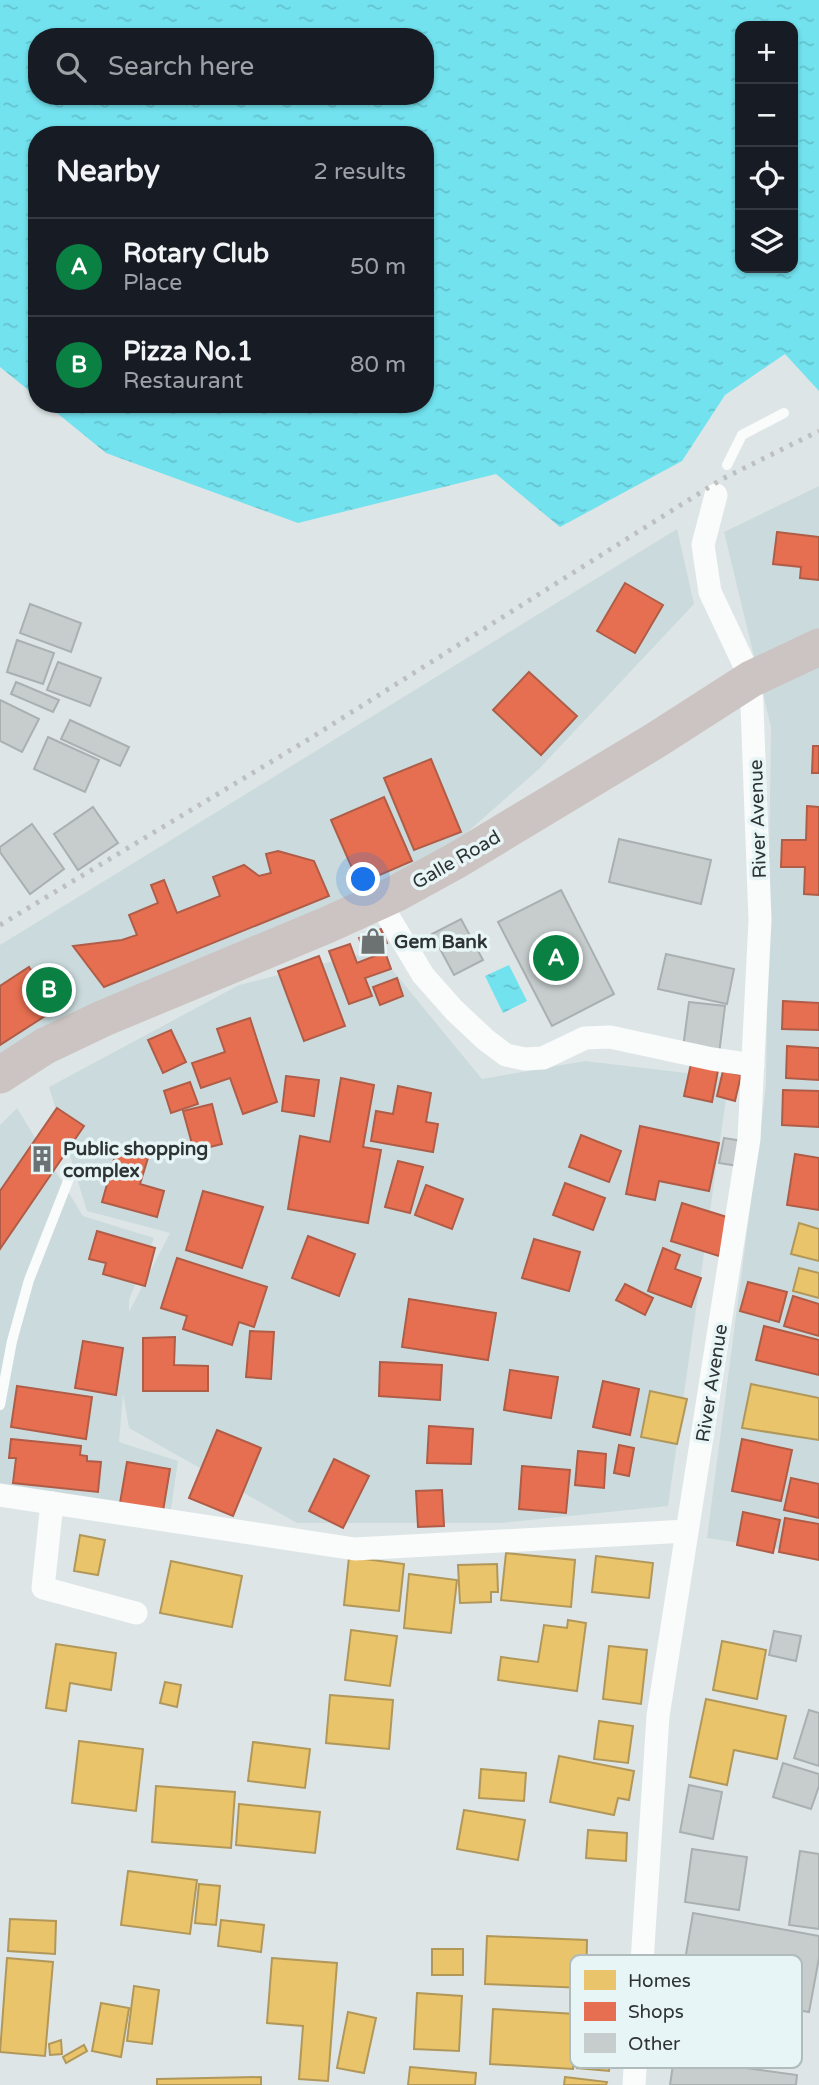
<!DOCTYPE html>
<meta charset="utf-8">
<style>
:root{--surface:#171b24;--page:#242831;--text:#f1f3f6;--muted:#9ea1a6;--line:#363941;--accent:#0b8043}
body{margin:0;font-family:"Varela Round",sans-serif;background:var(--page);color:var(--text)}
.controls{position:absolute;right:21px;top:21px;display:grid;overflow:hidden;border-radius:14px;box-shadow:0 2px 5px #0004}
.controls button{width:63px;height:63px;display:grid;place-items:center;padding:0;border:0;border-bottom:2px solid var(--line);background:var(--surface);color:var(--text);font:35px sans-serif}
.you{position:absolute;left:364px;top:880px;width:24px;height:24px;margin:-18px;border:5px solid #fff;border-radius:50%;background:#1a73e8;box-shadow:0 0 0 10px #1a73e833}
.badge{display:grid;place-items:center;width:46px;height:46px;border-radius:50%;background:var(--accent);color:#fff;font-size:23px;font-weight:700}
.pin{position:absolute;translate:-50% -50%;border:4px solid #fff;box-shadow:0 2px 7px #0006}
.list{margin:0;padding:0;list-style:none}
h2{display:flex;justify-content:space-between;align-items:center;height:91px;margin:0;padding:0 28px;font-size:30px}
h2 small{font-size:23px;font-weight:400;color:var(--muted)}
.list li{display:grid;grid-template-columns:46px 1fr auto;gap:21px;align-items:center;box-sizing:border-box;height:98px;padding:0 28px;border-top:2px solid var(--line)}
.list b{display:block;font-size:26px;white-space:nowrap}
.list p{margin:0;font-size:23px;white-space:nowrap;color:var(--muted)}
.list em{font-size:23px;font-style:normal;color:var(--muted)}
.icon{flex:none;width:38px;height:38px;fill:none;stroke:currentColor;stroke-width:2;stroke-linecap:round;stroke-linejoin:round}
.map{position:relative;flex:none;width:819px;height:2085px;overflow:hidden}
.search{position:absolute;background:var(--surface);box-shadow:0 2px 5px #0004;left:28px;top:28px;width:406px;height:77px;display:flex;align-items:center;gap:18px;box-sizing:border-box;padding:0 24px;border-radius:28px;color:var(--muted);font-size:26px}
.panel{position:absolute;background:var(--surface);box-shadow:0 2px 5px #0004;left:28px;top:126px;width:406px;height:287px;border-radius:28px}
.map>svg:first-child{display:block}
</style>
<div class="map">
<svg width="819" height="2085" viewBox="0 0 819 2085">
<defs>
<pattern id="water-ripples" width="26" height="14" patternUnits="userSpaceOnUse" patternTransform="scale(1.75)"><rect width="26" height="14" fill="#72e2ee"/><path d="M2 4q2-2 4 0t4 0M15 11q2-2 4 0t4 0" fill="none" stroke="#63c2cd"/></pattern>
</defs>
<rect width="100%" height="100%" fill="#dee5e6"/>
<!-- built -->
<g fill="#cbdbdd">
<polygon points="819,486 819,1555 707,1538 766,1086 771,727 724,532"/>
<polygon points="677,529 694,604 539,769 429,866 0,1070 0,945"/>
<polygon points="376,950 482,1079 585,1061 729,1078 668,1506 501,1523 297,1523 129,1428 123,1394 119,1442 178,1461 170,1516 0,1483 0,1125 17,1108 83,1216 154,1238 129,1300 129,1312 170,1233 87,1211 49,1087 239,985"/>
</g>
<!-- water -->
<g fill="url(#water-ripples)" fill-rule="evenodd">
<path d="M0,0H819V391L785,354L725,395L682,461L560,527L496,474L298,523L106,453L46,404H425V135H37V397L0,367ZM740,26H793V268H740ZM37,37H425V96H37Z"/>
<polygon points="509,965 527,1001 503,1013 485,976"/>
</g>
<!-- homes -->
<g fill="#e9c46a" stroke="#b1985a" stroke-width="2">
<polygon points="799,1223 819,1229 819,1261 791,1254"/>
<polygon points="799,1268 819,1273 819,1298 793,1291"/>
<polygon points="751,1384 819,1398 819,1440 742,1428"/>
<polygon points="650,1391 687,1399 677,1444 641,1437"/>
<polygon points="80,1535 105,1540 98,1575 74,1571"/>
<polygon points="506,1553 575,1560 571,1607 501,1600"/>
<polygon points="596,1556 653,1563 649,1598 592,1592"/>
<polygon points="349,1557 404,1564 399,1611 344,1605"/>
<polygon points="171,1561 242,1576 232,1627 160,1613"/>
<polygon points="497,1564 498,1592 491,1592 491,1602 460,1603 458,1565"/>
<polygon points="409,1574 457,1580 451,1633 404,1628"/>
<polygon points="568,1620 586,1623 577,1691 498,1680 501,1657 538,1662 544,1625 567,1628"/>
<polygon points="351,1630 397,1636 390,1686 345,1680"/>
<polygon points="722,1641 766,1650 757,1699 713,1690"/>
<polygon points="56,1644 116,1653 111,1690 70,1683 66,1711 46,1708"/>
<polygon points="609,1646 647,1650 641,1704 603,1699"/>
<polygon points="165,1682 181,1685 177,1707 160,1703"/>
<polygon points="330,1695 393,1700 389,1749 326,1743"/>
<polygon points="706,1699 786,1716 777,1759 734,1750 727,1785 690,1777"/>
<polygon points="599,1721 633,1726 628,1763 594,1759"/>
<polygon points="79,1741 143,1749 136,1811 72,1803"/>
<polygon points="253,1742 310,1749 305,1788 248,1781"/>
<polygon points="559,1756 634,1771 629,1800 618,1798 614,1815 550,1802"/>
<polygon points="481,1769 526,1773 524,1801 479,1798"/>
<polygon points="156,1786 235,1792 231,1848 152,1842"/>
<polygon points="239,1804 320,1812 315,1853 236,1845"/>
<polygon points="464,1810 525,1820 518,1860 457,1849"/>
<polygon points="588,1830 627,1833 626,1861 586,1858"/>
<polygon points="128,1871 197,1880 190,1934 121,1925"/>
<polygon points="199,1884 220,1886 216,1925 195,1923"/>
<polygon points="10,1919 56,1921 55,1954 8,1951"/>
<polygon points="221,1920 264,1925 261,1952 218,1946"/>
<polygon points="487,1936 587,1940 586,1988 485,1984"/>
<rect x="432" y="1949" width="31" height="26"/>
<polygon points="7,1958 53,1962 45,2056 0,2052"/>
<polygon points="272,1958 337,1963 328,2081 299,2079 303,2026 267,2023"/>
<polygon points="134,1986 159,1990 152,2044 127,2041"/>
<polygon points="417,1993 462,1996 459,2051 414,2049"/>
<polygon points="101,2003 129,2008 121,2057 92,2051"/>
<polygon points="493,2009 576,2014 573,2069 490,2064"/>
<polygon points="348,2012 376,2018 364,2073 337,2068"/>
<polygon points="61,2040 62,2054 50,2055 49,2044"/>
<polygon points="579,2040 610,2042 609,2071 577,2068"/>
<polygon points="84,2045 87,2051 66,2063 63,2057"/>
<polygon points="410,2067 476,2073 475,2085 408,2085"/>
<polygon points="261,2077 261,2085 157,2085 157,2079"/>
<polygon points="565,2077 607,2082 606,2085 564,2085"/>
</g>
<!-- shops -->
<g fill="#e76f51" stroke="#b05d48" stroke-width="2">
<polygon points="777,532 819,537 819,580 800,578 801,567 773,564"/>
<polygon points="625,583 663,605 635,653 597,631"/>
<polygon points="529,672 577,716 541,755 493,710"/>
<polygon points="813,746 819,746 819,773 812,773"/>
<polygon points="431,759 461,832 414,850 384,778"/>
<polygon points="384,797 412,861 359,884 331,820"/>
<polygon points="807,806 819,807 819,895 804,894 805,867 781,867 782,840 806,840"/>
<polygon points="278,851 314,861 329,896 104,987 73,946 122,940 137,935 129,915 158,903 151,885 164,880 177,913 220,896 213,877 244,865 259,876 271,873 266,854"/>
<polygon points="381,929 387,943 365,953 359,938"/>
<polygon points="350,944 357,963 385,952 391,969 365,978 372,996 349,1004 329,951"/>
<polygon points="319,956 345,1026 304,1041 278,971"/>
<polygon points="29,967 56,1009 0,1045 0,986"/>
<polygon points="397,978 403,996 380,1005 373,987"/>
<polygon points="783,1001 819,1003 819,1030 782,1029"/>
<polygon points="250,1018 277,1102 243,1114 230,1078 201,1088 192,1063 225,1052 217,1029"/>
<polygon points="171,1030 186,1062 163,1073 148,1040"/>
<polygon points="787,1046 819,1048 819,1080 786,1078"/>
<polygon points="692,1059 719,1065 712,1102 684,1096"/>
<polygon points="723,1071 741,1075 735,1101 717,1096"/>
<polygon points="286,1076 319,1080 314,1116 282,1111"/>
<polygon points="341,1078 374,1085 363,1147 381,1150 368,1223 288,1209 300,1136 330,1142"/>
<polygon points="190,1082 198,1104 171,1113 164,1091"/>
<polygon points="398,1086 431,1093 426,1122 438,1124 433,1152 371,1141 376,1111 393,1114"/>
<polygon points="783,1090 819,1091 819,1127 782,1125"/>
<polygon points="212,1104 222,1144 194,1151 183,1111"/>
<polygon points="57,1108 84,1126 0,1249 0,1191"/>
<polygon points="640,1126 719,1143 709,1191 659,1181 655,1200 626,1194"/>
<polygon points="581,1135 621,1151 609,1182 569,1167"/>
<polygon points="117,1149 148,1158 140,1184 164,1191 157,1217 102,1202"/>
<polygon points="795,1154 819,1158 819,1210 787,1205"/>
<polygon points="398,1161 423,1167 410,1213 385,1207"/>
<polygon points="565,1183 605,1198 593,1230 553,1215"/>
<polygon points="426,1185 463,1199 452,1229 415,1215"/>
<polygon points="203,1191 263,1207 242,1268 186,1250"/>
<polygon points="682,1203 730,1218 719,1256 671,1241"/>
<polygon points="97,1231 155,1248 145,1286 103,1274 106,1263 89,1259"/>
<polygon points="308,1236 355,1254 339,1296 292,1278"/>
<polygon points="534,1239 580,1252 569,1291 522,1278"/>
<polygon points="663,1248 680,1255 675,1269 701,1278 691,1307 648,1291"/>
<polygon points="177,1258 267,1287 254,1327 239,1322 232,1345 183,1329 187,1316 161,1308"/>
<polygon points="748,1282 787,1292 779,1322 740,1311"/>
<polygon points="625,1284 653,1298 645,1315 616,1300"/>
<polygon points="793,1296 819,1304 819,1336 784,1326"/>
<polygon points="409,1299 496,1313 488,1360 402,1347"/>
<polygon points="764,1326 819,1340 819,1375 756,1360"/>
<polygon points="250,1331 274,1332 271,1379 246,1377"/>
<polygon points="175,1337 174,1365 208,1366 208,1391 143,1391 143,1338"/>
<polygon points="83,1341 123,1348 116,1395 75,1388"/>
<polygon points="380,1362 442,1365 440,1400 379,1396"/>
<polygon points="510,1370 558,1377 551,1418 504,1410"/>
<polygon points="603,1381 639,1389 630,1435 593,1427"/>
<polygon points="17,1386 92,1397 86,1439 11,1427"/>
<polygon points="429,1426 473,1429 471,1464 427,1463"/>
<polygon points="217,1430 261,1448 233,1516 189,1498"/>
<polygon points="11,1439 81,1446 80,1455 87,1456 87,1461 101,1462 98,1492 13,1483 16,1458 9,1458"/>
<polygon points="742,1439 792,1450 781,1501 732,1491"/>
<polygon points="619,1445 634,1448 629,1476 614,1473"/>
<polygon points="578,1451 606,1454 604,1488 575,1485"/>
<polygon points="334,1459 369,1476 343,1528 309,1511"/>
<polygon points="127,1462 170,1469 163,1511 120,1503"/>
<polygon points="522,1466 570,1470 566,1513 519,1509"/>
<polygon points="791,1478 819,1484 819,1518 784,1510"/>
<polygon points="442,1490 444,1526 418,1527 416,1491"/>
<polygon points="743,1512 780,1520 773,1553 737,1545"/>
<polygon points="785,1518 819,1524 819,1560 779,1552"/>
</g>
<!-- building -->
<g fill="#c7cdcd" stroke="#aaafb0" stroke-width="2">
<polygon points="30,604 81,623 71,652 20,633"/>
<polygon points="17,640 54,653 43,684 7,672"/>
<polygon points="58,662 101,678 90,706 47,690"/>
<polygon points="16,682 59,700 53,712 11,694"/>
<polygon points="0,700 39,719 22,752 0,741"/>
<polygon points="70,720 129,747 120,766 61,739"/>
<polygon points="48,737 99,760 85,792 34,769"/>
<polygon points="93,807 118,843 78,870 54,834"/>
<polygon points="32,824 64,869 30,894 0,852 0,847"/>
<polygon points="619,839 711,860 701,904 609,882"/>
<polygon points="561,890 614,994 552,1026 498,922"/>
<polygon points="461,919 483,960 454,975 432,934"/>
<polygon points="666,954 734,969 727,1004 658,989"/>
<polygon points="689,1002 725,1006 719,1054 683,1048"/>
<polygon points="724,1138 743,1141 738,1166 719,1163"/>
<polygon points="774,1631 801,1636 796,1661 769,1655"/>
<polygon points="809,1710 819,1713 819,1766 794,1758"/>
<polygon points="783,1763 819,1774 819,1786 811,1809 773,1797"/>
<polygon points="689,1785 722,1792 713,1839 680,1832"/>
<polygon points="692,1849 747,1857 739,1910 685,1902"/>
<polygon points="800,1851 819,1854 819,1929 789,1925"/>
<polygon points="693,1913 819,1936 819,1958 809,2012 775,2006 780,1976 722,1965 717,1991 681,1984"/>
<polygon points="674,2058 797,2075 796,2085 670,2085"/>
</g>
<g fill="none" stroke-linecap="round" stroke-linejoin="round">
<!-- service -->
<g stroke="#fafbfb" stroke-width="10">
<polyline points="727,465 742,435 784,413"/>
<polyline points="0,1405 12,1341 29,1280 72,1171"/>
</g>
<!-- minor -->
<g stroke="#fafbfb" stroke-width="23">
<polyline points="379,901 423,975 454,1010 486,1040 506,1055 525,1059 543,1058 585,1038 610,1037 712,1059 753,1065"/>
<polyline points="0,1495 355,1549 687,1531"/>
<polyline points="52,1503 43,1588 136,1613"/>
<polyline points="634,2085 658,1716 749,1139 760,920 751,679 710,592 703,545 716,495"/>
</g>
<!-- trunk -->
<polyline stroke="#ccc4c2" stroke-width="37" points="0,1075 45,1046 104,1018 327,925 395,894 457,860 656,740 751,679 819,647"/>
<!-- rail -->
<polyline stroke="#bec0c0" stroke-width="5" stroke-dasharray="3.5 7" stroke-linecap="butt" points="0,925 309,739 722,479 819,431"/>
</g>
<!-- icons -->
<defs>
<symbol id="shop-bare" viewBox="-9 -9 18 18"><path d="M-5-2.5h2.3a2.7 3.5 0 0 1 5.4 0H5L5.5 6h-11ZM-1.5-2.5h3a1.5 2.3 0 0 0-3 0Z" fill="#6c7172" stroke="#e8f5f6" stroke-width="2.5" paint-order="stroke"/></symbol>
<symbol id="building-bare" viewBox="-9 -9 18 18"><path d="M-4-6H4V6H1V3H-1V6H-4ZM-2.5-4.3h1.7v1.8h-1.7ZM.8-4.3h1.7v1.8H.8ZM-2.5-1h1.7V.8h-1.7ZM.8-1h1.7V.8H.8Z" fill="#6c7172" stroke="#e8f5f6" stroke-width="2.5" paint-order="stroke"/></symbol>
</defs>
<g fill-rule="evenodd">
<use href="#shop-bare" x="354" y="922" width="38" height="38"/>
<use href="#building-bare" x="23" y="1140" width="38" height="38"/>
</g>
<g text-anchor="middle" stroke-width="7" stroke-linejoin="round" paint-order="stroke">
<!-- street labels -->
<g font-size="19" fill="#2e3334" stroke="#e8f5f6">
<text transform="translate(757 819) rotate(-92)" y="7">River Avenue</text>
<text transform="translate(456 859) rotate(-30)" y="7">Galle Road</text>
<text transform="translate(711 1383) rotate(-81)" y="7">River Avenue</text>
</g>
<!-- poi labels -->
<g font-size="19" font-weight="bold" fill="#2e3334" stroke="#e8f5f6" text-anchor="start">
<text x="394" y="948">Gem Bank</text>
<text x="63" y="1155">Public shopping<tspan x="63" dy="22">complex</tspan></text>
</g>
</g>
<!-- legend -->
<rect x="570" y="1955" width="232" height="113" rx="10" fill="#e8f5f6" stroke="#b0bbbc" stroke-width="2"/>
<rect x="584" y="1970" width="32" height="20" fill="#e9c46a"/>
<rect x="584" y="2002" width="32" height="19" fill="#e76f51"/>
<rect x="584" y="2033" width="32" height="20" fill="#c7cdcd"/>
<g font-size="19" fill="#2e3334">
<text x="628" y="1987">Homes</text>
<text x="628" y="2018">Shops</text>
<text x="628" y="2050">Other</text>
</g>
</svg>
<div class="controls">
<button>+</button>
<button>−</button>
<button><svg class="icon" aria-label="locate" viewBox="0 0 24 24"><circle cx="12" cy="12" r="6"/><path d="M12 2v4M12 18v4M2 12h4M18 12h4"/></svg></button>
<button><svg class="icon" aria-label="layers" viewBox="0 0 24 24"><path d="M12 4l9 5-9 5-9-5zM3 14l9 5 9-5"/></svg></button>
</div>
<div class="you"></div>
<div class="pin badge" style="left:556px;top:958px">A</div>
<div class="pin badge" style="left:49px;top:990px">B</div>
<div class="search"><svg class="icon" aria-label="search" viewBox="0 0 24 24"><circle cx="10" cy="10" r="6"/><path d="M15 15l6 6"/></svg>Search here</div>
<section class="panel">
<h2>Nearby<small>2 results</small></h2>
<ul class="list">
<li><span class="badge">A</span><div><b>Rotary Club</b><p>Place</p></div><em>50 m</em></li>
<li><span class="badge">B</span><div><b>Pizza No.1</b><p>Restaurant</p></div><em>80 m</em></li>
</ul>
</section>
</div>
